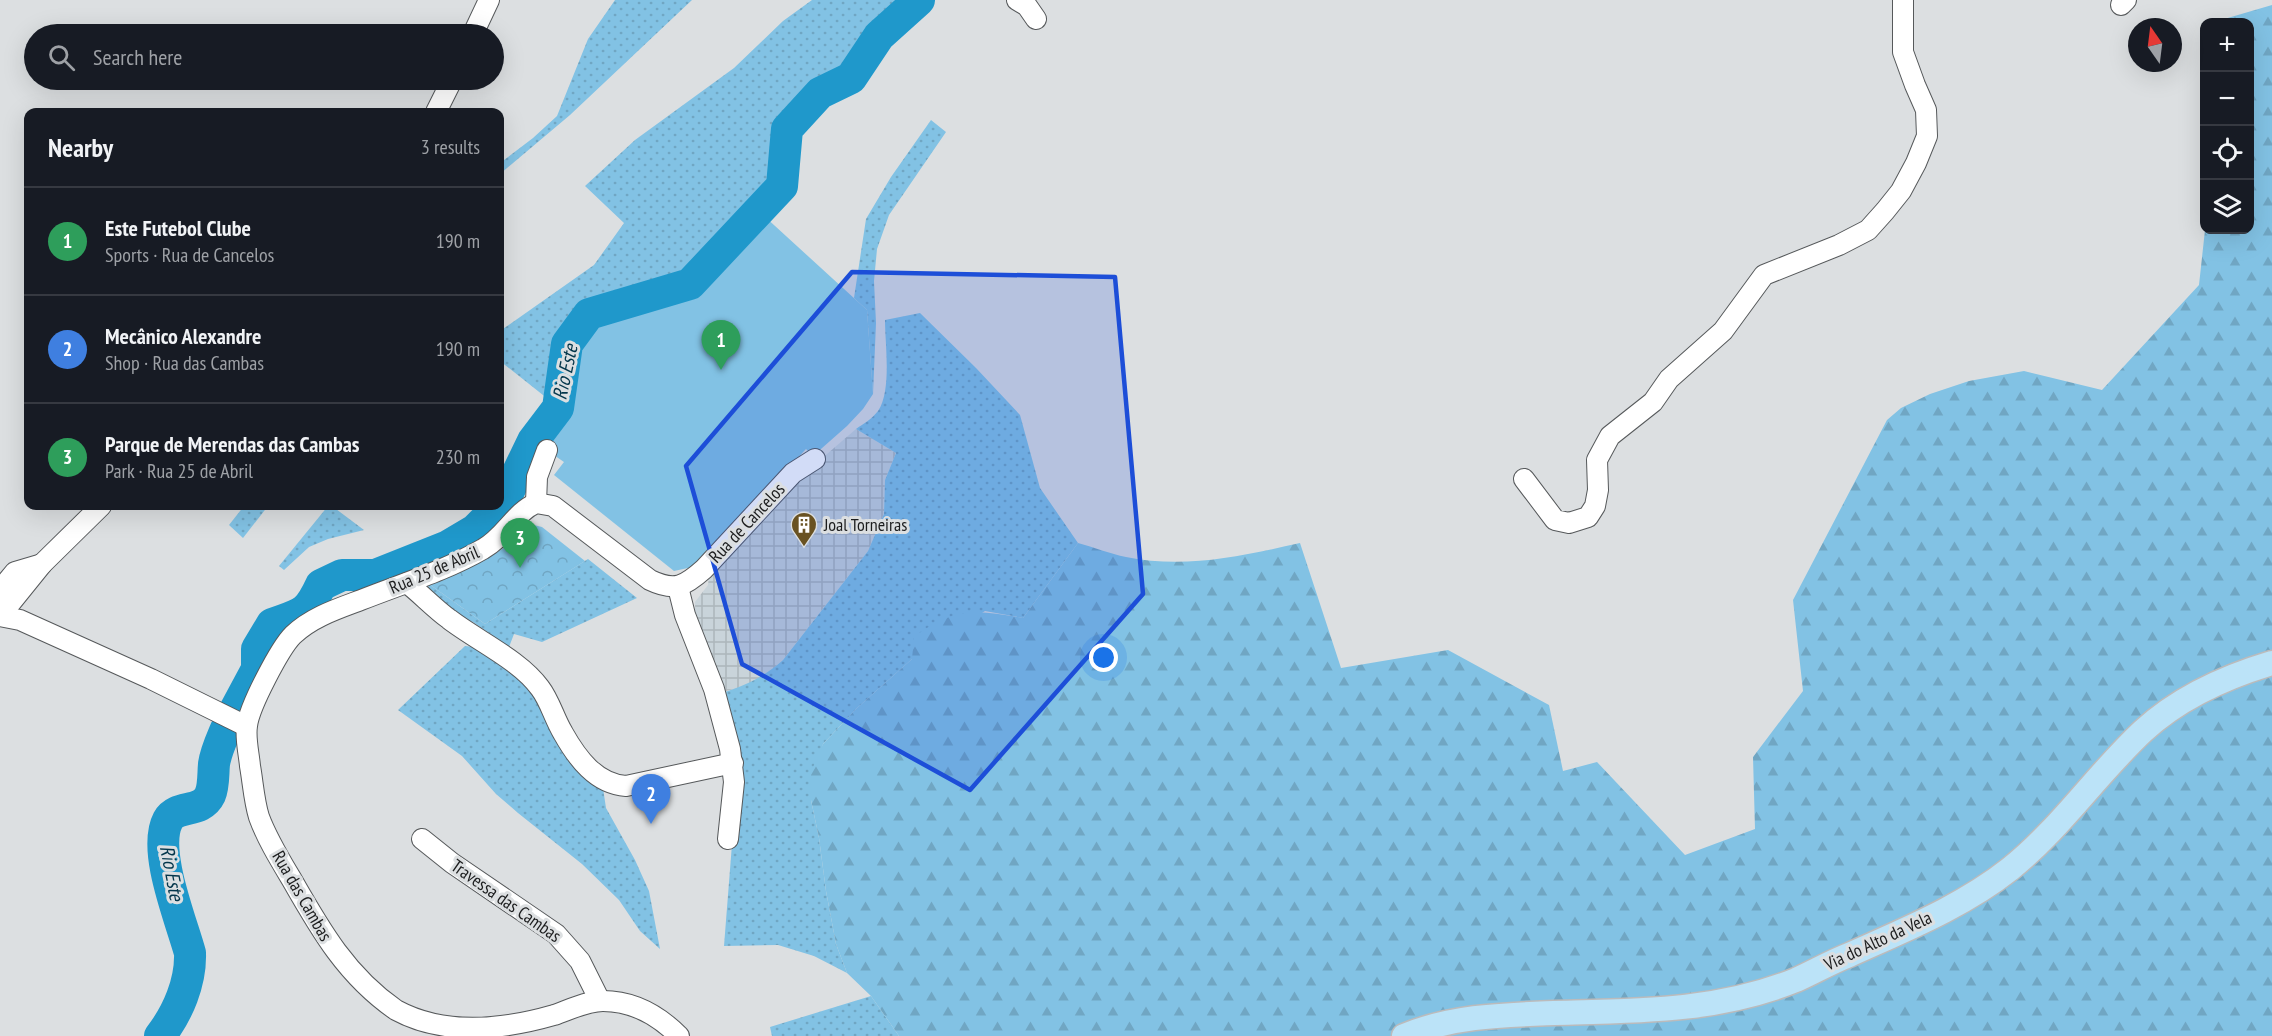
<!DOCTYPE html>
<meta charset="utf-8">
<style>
:root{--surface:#171b24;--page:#242831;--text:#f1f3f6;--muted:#9ea1a6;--line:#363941;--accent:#db2777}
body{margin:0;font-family:"PT Sans Narrow",sans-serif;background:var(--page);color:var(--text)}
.controls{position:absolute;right:18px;top:18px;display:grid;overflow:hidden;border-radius:12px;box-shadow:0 6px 24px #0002}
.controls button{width:54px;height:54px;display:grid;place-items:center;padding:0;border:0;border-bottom:2px solid var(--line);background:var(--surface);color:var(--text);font:30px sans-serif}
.compass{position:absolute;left:2128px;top:18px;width:54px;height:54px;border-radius:50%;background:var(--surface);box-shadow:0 6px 24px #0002;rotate:346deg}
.you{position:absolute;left:1104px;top:658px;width:21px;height:21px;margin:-15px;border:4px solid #fff;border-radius:50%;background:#1a73e8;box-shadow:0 0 0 9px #1a73e833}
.badge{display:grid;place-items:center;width:39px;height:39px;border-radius:50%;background:var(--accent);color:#fff;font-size:20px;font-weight:700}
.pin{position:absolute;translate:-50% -50px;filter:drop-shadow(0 2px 3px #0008)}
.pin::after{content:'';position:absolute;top:32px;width:21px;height:18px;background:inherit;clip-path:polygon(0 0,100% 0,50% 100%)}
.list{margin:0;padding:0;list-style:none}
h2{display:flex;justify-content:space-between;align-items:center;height:78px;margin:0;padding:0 24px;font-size:26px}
h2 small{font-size:20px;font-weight:400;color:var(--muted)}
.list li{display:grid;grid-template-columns:39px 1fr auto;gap:18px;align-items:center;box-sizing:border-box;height:108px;padding:0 24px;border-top:2px solid var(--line)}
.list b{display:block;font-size:22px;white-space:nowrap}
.list p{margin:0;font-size:20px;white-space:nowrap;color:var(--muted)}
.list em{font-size:20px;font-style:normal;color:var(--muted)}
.icon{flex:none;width:33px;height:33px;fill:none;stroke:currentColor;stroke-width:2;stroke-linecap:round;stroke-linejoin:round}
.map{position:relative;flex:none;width:2272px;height:1036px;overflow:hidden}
.search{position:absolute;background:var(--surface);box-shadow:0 6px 24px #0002;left:24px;top:24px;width:480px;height:66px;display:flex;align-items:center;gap:15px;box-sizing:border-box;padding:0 21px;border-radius:33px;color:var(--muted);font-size:22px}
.panel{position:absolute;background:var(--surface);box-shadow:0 6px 24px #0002;left:24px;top:108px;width:480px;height:402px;border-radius:12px}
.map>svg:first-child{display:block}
</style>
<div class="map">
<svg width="2272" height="1036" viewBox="0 0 2272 1036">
<defs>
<pattern id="industrial-grid" width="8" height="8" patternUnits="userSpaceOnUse" patternTransform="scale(1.5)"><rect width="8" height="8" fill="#c9d4da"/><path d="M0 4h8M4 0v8" fill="none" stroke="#acb6bb"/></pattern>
<pattern id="grass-dots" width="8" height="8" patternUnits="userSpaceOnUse" patternTransform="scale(1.5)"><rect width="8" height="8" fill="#82c2e4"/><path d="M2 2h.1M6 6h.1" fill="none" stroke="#70a6c3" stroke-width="1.8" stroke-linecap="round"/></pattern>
<pattern id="forest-firs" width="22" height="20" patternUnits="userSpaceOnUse" patternTransform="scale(1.5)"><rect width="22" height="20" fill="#82c2e4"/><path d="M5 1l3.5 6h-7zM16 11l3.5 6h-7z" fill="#70a6c3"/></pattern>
<pattern id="park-crowns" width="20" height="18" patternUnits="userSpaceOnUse" patternTransform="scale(1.5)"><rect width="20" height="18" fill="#82c2e4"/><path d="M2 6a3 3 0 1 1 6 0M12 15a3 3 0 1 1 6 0" fill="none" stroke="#70a6c3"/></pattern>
</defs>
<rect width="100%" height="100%" fill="#dcdfe1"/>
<!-- industrial -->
<polygon fill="url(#industrial-grid)" points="856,429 896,453 885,480 884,514 868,551 783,660 768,673 746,686 722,692 695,616 695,602 708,585 709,575 791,485"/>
<!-- grass -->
<g fill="url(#grass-dots)">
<polygon points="615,0 692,0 570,115 500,174 500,163 533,138 557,116 588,39"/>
<polygon points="812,0 911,0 881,25 846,72 820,86 782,124 776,184 687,279 589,308 562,341 553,403 500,361 500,331 594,265 624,223 585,186 635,140 734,68 783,21"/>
<polygon points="931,120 946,132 889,215 877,249 874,281 876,323 873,394 867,310 854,298 866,219 891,177"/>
<path d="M920,313L976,368L1020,415L1040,488L1078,543L1023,618L985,611L912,659L857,708L823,744L811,800L819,838L826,891L836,944L847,973L814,956L778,945L724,946L732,844L722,693C746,685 764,677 783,660L868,551L884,514L885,480L896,453L856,429C863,424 872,419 878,411C892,390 885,344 885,320Z"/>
<polygon points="244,506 268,506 243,538 229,525"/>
<polygon points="328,506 332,506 364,530 328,539 309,547 284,570 279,566"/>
<polygon points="588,559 637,598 542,642 514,634 509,647 473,622 456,615 428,588 429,584 485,624"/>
<polygon points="465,646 475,647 520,673 603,788 606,808 635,860 649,891 660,949 640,931 619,900 582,864 518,813 496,794 462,756 398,710"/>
<polygon points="871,996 899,1036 772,1036 770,1027"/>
</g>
<!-- forest -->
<path fill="url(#forest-firs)" d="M2272,5V1036H899L871,996L847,973L836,944L826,891L819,838L811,800V772L823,744L857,708L912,659L914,637C955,607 976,610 1023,618L1078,543C1094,547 1110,554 1126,557C1186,569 1242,556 1300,543L1341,668L1448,650L1549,705L1563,771L1597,762L1685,855L1755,829L1753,757L1803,691L1793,600L1887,420L1901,408L1930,394L1969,381L2024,371L2102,390L2199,285L2205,230H2250V22H2214Z"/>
<!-- park -->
<path fill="url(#park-crowns)" d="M530,524L542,527L585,561L485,624L429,584C454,575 480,564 502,549C513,541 518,529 530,524Z"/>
<!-- pitch -->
<polygon fill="#82c2e4" points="763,215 867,310 873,394 863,409 847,426 813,456 806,449 697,566 674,571 554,475 564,462 539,445 562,409 575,345 597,319 695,288"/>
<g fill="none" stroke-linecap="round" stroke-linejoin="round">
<!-- river -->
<g stroke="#1f98cb" stroke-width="32">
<path d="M235,710L257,669V649L272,624C302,613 307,615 321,585L342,575H375L448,546L475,530L504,501L533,441L558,408L567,344L589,314L690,284L782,186L787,129L820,93L851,78L879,36L919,0"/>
<path d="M160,1036C178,1013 191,982 190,953C181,920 152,850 168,820C177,804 201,814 210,795C214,786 213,774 214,764C216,751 221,741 226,729"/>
</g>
<defs>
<g id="minor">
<polyline points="1017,0 1027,6 1036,19"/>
<polyline points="2121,5 2126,0"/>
<polyline points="473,34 489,0"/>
<polyline points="436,112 452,80"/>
<polyline points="1524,479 1555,520 1569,523 1588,517 1595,506 1598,490 1597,460 1610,436 1653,402 1669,379 1723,331 1764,275 1839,245 1868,230 1885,211 1901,191 1916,163 1927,136 1926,110 1915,85 1903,52 1903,0"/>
<polyline points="536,503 537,477 547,450"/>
<path d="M407,583C421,594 434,608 449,619C476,640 520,660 540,688C550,701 554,718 563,733C577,758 596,784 626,786L733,763"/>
<polyline points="678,587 685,615 714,689 730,749 734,782 728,839"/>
<polyline points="0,590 15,572 42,564"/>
<polyline points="0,616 20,620 151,679 246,726"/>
<polyline points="0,616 42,564 101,506"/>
<polyline points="422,839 452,863 556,934 580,961 600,1001"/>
<path d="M679,1036C658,1015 634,1001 603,1001C586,1001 569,1010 554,1015C502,1030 444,1036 396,1010C347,976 321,931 292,880C280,860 267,839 259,817C254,801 253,783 250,766C249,754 245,738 247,726C249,707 280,648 293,635C312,617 337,609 361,600C401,584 445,571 483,549C505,537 514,513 536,503L553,506L650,580C675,592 685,586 704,569L793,473L815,459"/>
</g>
<path id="major" d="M1404,1036C1452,1016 1503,1015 1554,1013C1637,1011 1717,1012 1796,980C1814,972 1831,962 1849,955C1904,930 1962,907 2010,869C2060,829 2096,775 2143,731C2180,697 2225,677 2272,663"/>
</defs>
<!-- minor casing -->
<use href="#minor" stroke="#56595b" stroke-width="22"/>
<!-- major casing -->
<use href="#major" stroke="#bbbbbc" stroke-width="27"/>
<!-- minor -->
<use href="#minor" stroke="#fff" stroke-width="20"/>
<!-- major -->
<use href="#major" stroke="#bbe3f8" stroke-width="24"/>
</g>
<!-- marked area -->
<path fill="#1d4ed8" fill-opacity="0.2" stroke="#1d4ed8" stroke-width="4.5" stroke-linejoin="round" d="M852,272L1115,277L1143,594L970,790L742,664L686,466Z"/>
<!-- icons -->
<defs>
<symbol id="building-pin" viewBox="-11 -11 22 30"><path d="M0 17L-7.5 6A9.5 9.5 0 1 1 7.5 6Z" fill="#695222" stroke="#dcdfe1"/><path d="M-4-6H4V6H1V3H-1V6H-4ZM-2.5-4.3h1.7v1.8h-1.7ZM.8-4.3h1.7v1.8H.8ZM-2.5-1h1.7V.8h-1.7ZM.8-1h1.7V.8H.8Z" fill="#fff"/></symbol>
</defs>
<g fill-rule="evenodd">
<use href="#building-pin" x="789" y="510" width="30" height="40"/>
</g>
<g text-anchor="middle" stroke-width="6" stroke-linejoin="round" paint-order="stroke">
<!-- street labels -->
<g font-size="18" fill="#1c1d1e" stroke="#dcdfe1">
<text transform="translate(747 523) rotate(-47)" y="6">Rua de Cancelos</text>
<text transform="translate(434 570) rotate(-23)" y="6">Rua 25 de Abril</text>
<text transform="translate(302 896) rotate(60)" y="6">Rua das Cambas</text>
<text transform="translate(506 901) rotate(35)" y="6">Travessa das Cambas</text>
<text transform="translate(1878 941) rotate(-25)" y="6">Via do Alto da Vela</text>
</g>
<!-- poi labels -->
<g font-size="18" fill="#1c1d1e" stroke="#dcdfe1" text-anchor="start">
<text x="824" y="531">Joal Torneiras</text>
</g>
<!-- water labels -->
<g font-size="20" font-style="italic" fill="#04364b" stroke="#dcdfe1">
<text transform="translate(565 372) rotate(-78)" y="7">Rio Este</text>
<text transform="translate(172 873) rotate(79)" y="7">Rio Este</text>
</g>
</g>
</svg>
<div class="controls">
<button>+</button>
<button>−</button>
<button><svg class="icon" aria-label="locate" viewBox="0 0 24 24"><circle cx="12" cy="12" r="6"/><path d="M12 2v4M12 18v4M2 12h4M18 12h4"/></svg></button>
<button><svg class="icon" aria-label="layers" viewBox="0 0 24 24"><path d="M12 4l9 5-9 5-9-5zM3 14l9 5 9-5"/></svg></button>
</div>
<svg class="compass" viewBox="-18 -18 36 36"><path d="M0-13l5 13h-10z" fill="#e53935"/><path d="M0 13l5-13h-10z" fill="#9ea1a6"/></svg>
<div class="you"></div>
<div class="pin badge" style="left:721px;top:370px;background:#2e9e5b">1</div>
<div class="pin badge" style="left:651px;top:824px;background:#3f7fe0">2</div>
<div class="pin badge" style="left:520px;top:568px;background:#2e9e5b">3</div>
<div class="search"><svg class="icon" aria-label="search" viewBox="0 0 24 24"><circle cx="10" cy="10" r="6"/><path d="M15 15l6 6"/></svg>Search here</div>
<section class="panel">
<h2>Nearby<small>3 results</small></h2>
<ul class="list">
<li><span class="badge" style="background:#2e9e5b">1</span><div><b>Este Futebol Clube</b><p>Sports · Rua de Cancelos</p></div><em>190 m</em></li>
<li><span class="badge" style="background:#3f7fe0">2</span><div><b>Mecânico Alexandre</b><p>Shop · Rua das Cambas</p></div><em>190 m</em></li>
<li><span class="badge" style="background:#2e9e5b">3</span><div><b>Parque de Merendas das Cambas</b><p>Park · Rua 25 de Abril</p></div><em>230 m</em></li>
</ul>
</section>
</div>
